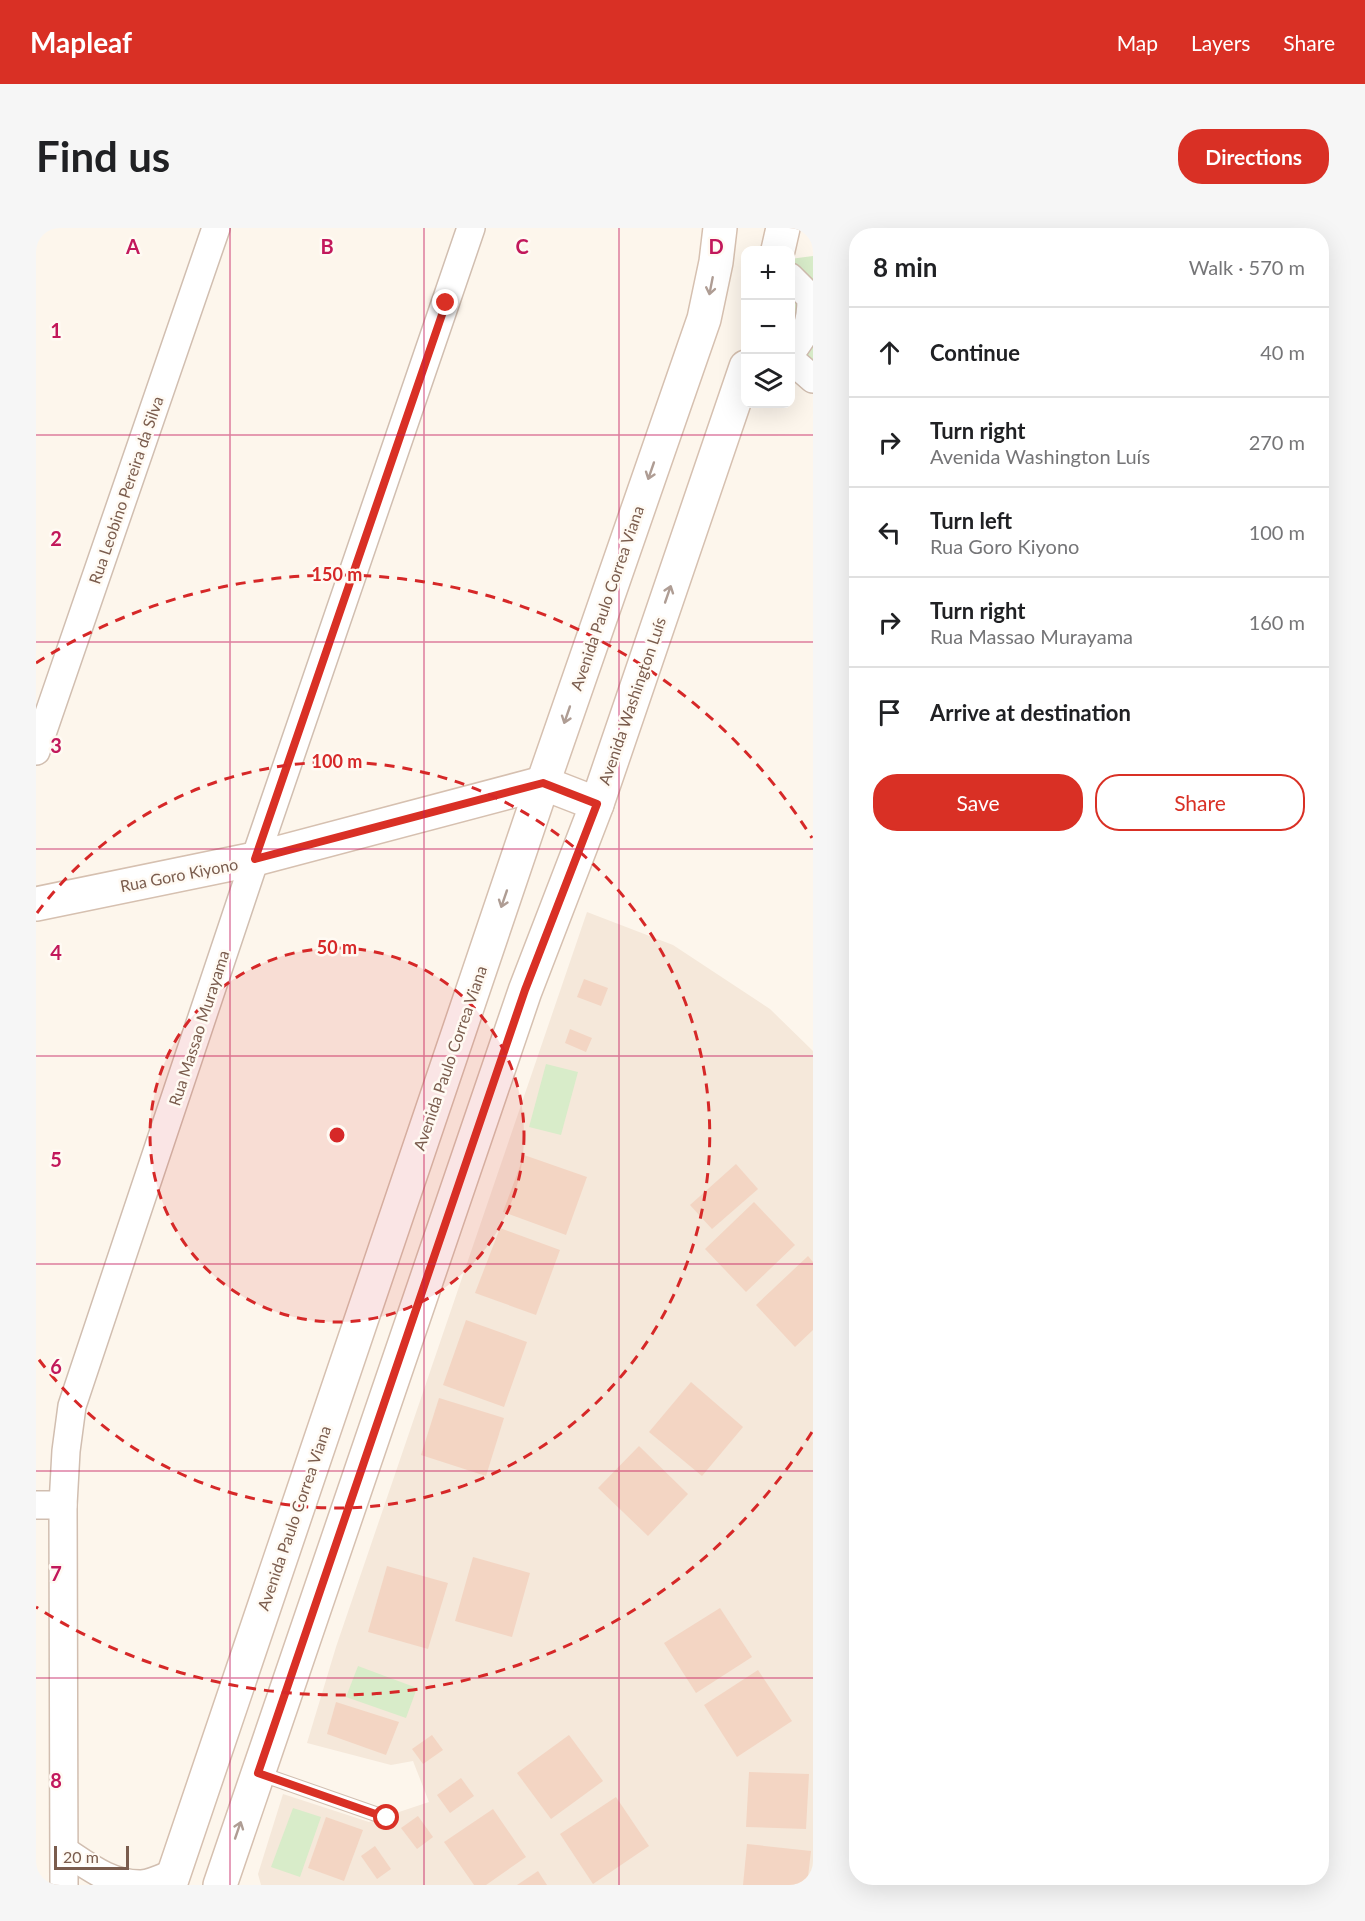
<!DOCTYPE html>
<meta charset="utf-8">
<style>
:root{--surface:#fff;--page:#f6f6f6;--text:#202124;--muted:#757577;--line:#e0e0e0;--accent:#d93025}
body{margin:0;font-family:Lato,sans-serif;background:var(--page);color:var(--text)}
.controls{position:absolute;right:18px;top:18px;display:grid;overflow:hidden;border-radius:12px;box-shadow:0 6px 24px #0002}
.controls button{width:54px;height:54px;display:grid;place-items:center;padding:0;border:0;border-bottom:2px solid var(--line);background:var(--surface);color:var(--text);font:30px sans-serif}
.scale{position:absolute;left:18px;bottom:15px;width:75px;box-sizing:border-box;padding-left:6px;border:3px solid #7a5c4d;border-top:0;font-size:16px;line-height:21px;white-space:nowrap;color:#7a5c4d;-webkit-text-stroke:4px #fffaf3;paint-order:stroke}
.stop{position:absolute;width:18px;height:18px;margin:-14px;border:4px solid #d93025;border-radius:50%;background:#fff}
.stop.end{background:#d93025;border-color:#fff;box-shadow:0 2px 6px #0008}
.list{margin:0;padding:0;list-style:none}
h2{display:flex;justify-content:space-between;align-items:center;height:78px;margin:0;padding:0 24px;font-size:26px}
h2 small{font-size:20px;font-weight:400;color:var(--muted)}
.list li{display:grid;grid-template-columns:39px 1fr auto;gap:18px;align-items:center;box-sizing:border-box;height:90px;padding:0 24px;border-top:2px solid var(--line)}
.list b{display:block;font-size:22px;white-space:nowrap}
.list p{margin:0;font-size:20px;white-space:nowrap;color:var(--muted)}
.list em{font-size:20px;font-style:normal;color:var(--muted)}
.actions{display:flex;gap:12px;padding:18px 24px}
.actions a{flex:1;padding:14px 0;border:2px solid var(--accent);border-radius:24px;text-align:center;font-size:21px;color:var(--accent)}
.actions .main{background:var(--accent);color:#fff}
.icon{flex:none;width:33px;height:33px;fill:none;stroke:currentColor;stroke-width:2;stroke-linecap:round;stroke-linejoin:round}
.map{position:relative;flex:none;width:777px;height:1657px;overflow:hidden;border-radius:24px}
header{display:flex;align-items:center;gap:36px;box-sizing:border-box;height:84px;padding:0 30px;background:var(--accent);color:#fff}
header strong{font-size:28px}
nav{display:flex;gap:33px;margin-inline-start:auto;font-size:21px}
.intro{display:flex;align-items:center;justify-content:space-between;box-sizing:border-box;height:144px;padding:0 36px}
h1{margin:0;font-size:42px}
.button{padding:15px 27px;border-radius:24px;background:var(--accent);color:#fff;font-size:21px;font-weight:700}
main{display:flex;gap:36px;padding:0 36px}
aside{flex:1;background:var(--surface);border-radius:24px;box-shadow:0 6px 24px #0002}
.map>svg:first-child{display:block}
</style>
<header>
<strong>Mapleaf</strong>
<nav><a>Map</a><a>Layers</a><a>Share</a></nav>
</header>
<div class="intro"><h1>Find us</h1><a class="button">Directions</a></div>
<main>
<div class="map">
<svg width="777" height="1657" viewBox="0 0 777 1657">
<rect width="100%" height="100%" fill="#fdf6ec"/>
<!-- residential -->
<polygon fill="#f5e8da" points="551,684 637,717 734,781 777,823 777,1657 225,1657 222,1646 247,1566 333,1594 393,1574 377,1533 355,1537 271,1515 300,1419"/>
<!-- green -->
<g fill="#d8ecc9">
<polygon points="777,28 777,162 755,141 754,31"/>
<polygon points="510,836 542,844 525,907 493,899"/>
<polygon points="322,1438 381,1460 370,1490 310,1469"/>
<polygon points="257,1580 285,1589 264,1649 235,1639"/>
</g>
<!-- building -->
<g fill="#f3d5c3">
<polygon points="548,751 572,760 565,778 541,769"/>
<polygon points="534,801 556,810 550,824 529,815"/>
<polygon points="488,927 551,949 530,1007 467,984"/>
<polygon points="700,936 722,961 676,1001 654,977"/>
<polygon points="718,974 759,1017 710,1064 669,1021"/>
<polygon points="464,1000 524,1022 500,1087 439,1065"/>
<polygon points="772,1028 777,1034 777,1102 759,1119 720,1077"/>
<polygon points="430,1092 491,1114 468,1179 407,1157"/>
<polygon points="655,1154 707,1199 666,1248 613,1204"/>
<polygon points="403,1170 468,1190 450,1248 385,1227"/>
<polygon points="603,1218 652,1266 612,1308 562,1260"/>
<polygon points="437,1329 494,1345 476,1409 419,1393"/>
<polygon points="351,1338 412,1355 392,1421 332,1404"/>
<polygon points="684,1380 716,1429 660,1465 628,1415"/>
<polygon points="722,1442 756,1493 701,1529 668,1477"/>
<polygon points="300,1474 363,1494 350,1527 291,1506"/>
<polygon points="396,1507 407,1522 387,1536 376,1521"/>
<polygon points="533,1507 567,1553 515,1591 481,1545"/>
<polygon points="713,1544 773,1546 770,1601 710,1599"/>
<polygon points="425,1550 438,1568 414,1585 401,1567"/>
<polygon points="580,1569 613,1618 557,1656 524,1606"/>
<polygon points="457,1581 490,1629 450,1657 438,1657 408,1614"/>
<polygon points="382,1588 397,1609 381,1621 365,1600"/>
<polygon points="290,1589 327,1602 308,1653 272,1640"/>
<polygon points="711,1616 775,1623 771,1657 707,1657"/>
<polygon points="339,1618 355,1641 341,1651 325,1628"/>
<polygon points="502,1643 511,1657 481,1657"/>
</g>
<g fill="none" stroke-linecap="round" stroke-linejoin="round">
<defs>
<polyline id="lane" points="222,1545 351,1590"/>
<g id="street">
<path d="M754,49L775,70C775,97 770,105 754,126"/>
<polyline points="754,131 777,151"/>
<polyline points="0,523 180,0"/>
<polyline points="0,1277 27,1277"/>
<path d="M29,1623C53,1639 76,1657 106,1656C116,1655 128,1649 138,1645"/>
<polyline points="28,1657 27,1277 30,1223 36,1178 219,631 435,0"/>
</g>
<g id="secondary">
<polyline points="742,22 747,0"/>
<polyline points="0,676 219,631 507,555 561,576"/>
<polyline points="134,1657 507,555 668,91 680,34 684,0"/>
<polyline points="184,1657 489,763 561,576 710,139"/>
</g>
</defs>
<!-- lane casing -->
<use href="#lane" stroke="#d1beb0" stroke-width="16"/>
<!-- street casing -->
<use href="#street" stroke="#d1beb0" stroke-width="30"/>
<!-- secondary casing -->
<use href="#secondary" stroke="#d6c0b0" stroke-width="36"/>
<!-- lane -->
<use href="#lane" stroke="#fff" stroke-width="14"/>
<!-- street -->
<use href="#street" stroke="#fff" stroke-width="27"/>
<!-- secondary -->
<use href="#secondary" stroke="#fff" stroke-width="33"/>
</g>
<!-- one-way arrows -->
<defs><path id="oneway-shaft" d="M-6 0H5M1.5-3L5.5 0L1.5 3" fill="none" stroke-width="1.6" stroke-linecap="round" stroke-linejoin="round" transform="scale(1.5)"/></defs>
<g stroke="#af9d94">
<use href="#oneway-shaft" transform="translate(675 58) rotate(101)"/>
<use href="#oneway-shaft" transform="translate(615 243) rotate(109)"/>
<use href="#oneway-shaft" transform="translate(632 366) rotate(-71)"/>
<use href="#oneway-shaft" transform="translate(531 487) rotate(109)"/>
<use href="#oneway-shaft" transform="translate(468 671) rotate(109)"/>
<use href="#oneway-shaft" transform="translate(202 1602) rotate(-71)"/>
</g>
<g fill="none" stroke-linecap="round" stroke-linejoin="round">
<!-- route -->
<polyline stroke="#d93025" stroke-width="8" points="351,1590 222,1545 489,762 561,576 507,555 219,631 410,75"/>
</g>
<!-- grid -->
<path fill="none" stroke="#c2185b" stroke-width="1.5" stroke-opacity="0.55" d="M194,0V1657M388,0V1657M583,0V1657M0,207H777M0,414H777M0,621H777M0,828H777M0,1036H777M0,1243H777M0,1450H777"/>
<!-- distance rings -->
<circle cx="301" cy="907" r="187" fill="#d62828" fill-opacity=".12"/>
<g fill="none" stroke="#d62828" stroke-width="3" stroke-dasharray="10 8">
<circle cx="301" cy="907" r="187"/>
<path d="M1 685A373 373 0 1 1 1 1129"/>
<path d="M776 1204A560 560 0 0 1 0 1379M0 435A560 560 0 0 1 776 610"/>
</g>
<g text-anchor="middle" stroke-width="5" stroke-linejoin="round" paint-order="stroke">
<!-- street labels -->
<g font-size="16" fill="#7a5c4d" stroke="#fffaf3">
<text transform="translate(90 262) rotate(-71)" y="6">Rua Leobino Pereira da Silva</text>
<text transform="translate(571 370) rotate(-71)" y="6">Avenida Paulo Correa Viana</text>
<text transform="translate(596 473) rotate(-71)" y="6">Avenida Washington Luís</text>
<text transform="translate(143 647) rotate(-11)" y="6">Rua Goro Kiyono</text>
<text transform="translate(163 800) rotate(-72)" y="6">Rua Massao Murayama</text>
<text transform="translate(414 830) rotate(-71)" y="6">Avenida Paulo Correa Viana</text>
<text transform="translate(258 1290) rotate(-71)" y="6">Avenida Paulo Correa Viana</text>
</g>
</g>
<g font-size="20" text-anchor="middle" font-weight="bold" fill="#c2185b" stroke="#fffaf3" stroke-width="5" stroke-linejoin="round" paint-order="stroke">
<text x="97" y="26">A</text>
<text x="291" y="26">B</text>
<text x="486" y="26">C</text>
<text x="680" y="26">D</text>
<text x="20" y="110">1</text>
<text x="20" y="318">2</text>
<text x="20" y="525">3</text>
<text x="20" y="732">4</text>
<text x="20" y="939">5</text>
<text x="20" y="1146">6</text>
<text x="20" y="1353">7</text>
<text x="20" y="1560">8</text>
</g>
<circle cx="301" cy="907" r="9" fill="#d62828" stroke="#fffaf3" stroke-width="3"/>
<g font-size="18" text-anchor="middle" font-weight="bold" fill="#d62828" stroke="#fffaf3" stroke-width="5" stroke-linejoin="round" paint-order="stroke">
<text x="301" y="353">150 m</text>
<text x="301" y="540">100 m</text>
<text x="301" y="726">50 m</text>
</g>
</svg>
<div class="controls">
<button>+</button>
<button>−</button>
<button><svg class="icon" aria-label="layers" viewBox="0 0 24 24"><path d="M12 4l9 5-9 5-9-5zM3 14l9 5 9-5"/></svg></button>
</div>
<div class="scale">20 m</div>
<div class="stop" style="left:351px;top:1590px"></div>
<div class="stop end" style="left:410px;top:75px"></div>
</div>
<aside>
<h2>8 min<small>Walk · 570 m</small></h2>
<ul class="list">
<li><svg class="icon" aria-label="ahead" viewBox="0 0 24 24"><path d="M12 20V5M6 11l6-6 6 6"/></svg><div><b>Continue</b></div><em>40 m</em></li>
<li><svg class="icon" aria-label="right" viewBox="0 0 24 24"><path d="M7 20v-9h11M14 6l5 5-5 5"/></svg><div><b>Turn right</b><p>Avenida Washington Luís</p></div><em>270 m</em></li>
<li><svg class="icon" aria-label="left" viewBox="0 0 24 24"><path d="M17 20v-9H6M10 6l-5 5 5 5"/></svg><div><b>Turn left</b><p>Rua Goro Kiyono</p></div><em>100 m</em></li>
<li><svg class="icon" aria-label="right" viewBox="0 0 24 24"><path d="M7 20v-9h11M14 6l5 5-5 5"/></svg><div><b>Turn right</b><p>Rua Massao Murayama</p></div><em>160 m</em></li>
<li><svg class="icon" aria-label="arrive" viewBox="0 0 24 24"><path d="M6 21V4h12l-3 4 3 4H6"/></svg><div><b>Arrive at destination</b></div></li>
</ul>
<div class="actions"><a class="main">Save</a><a>Share</a></div>
</aside>
</main>
